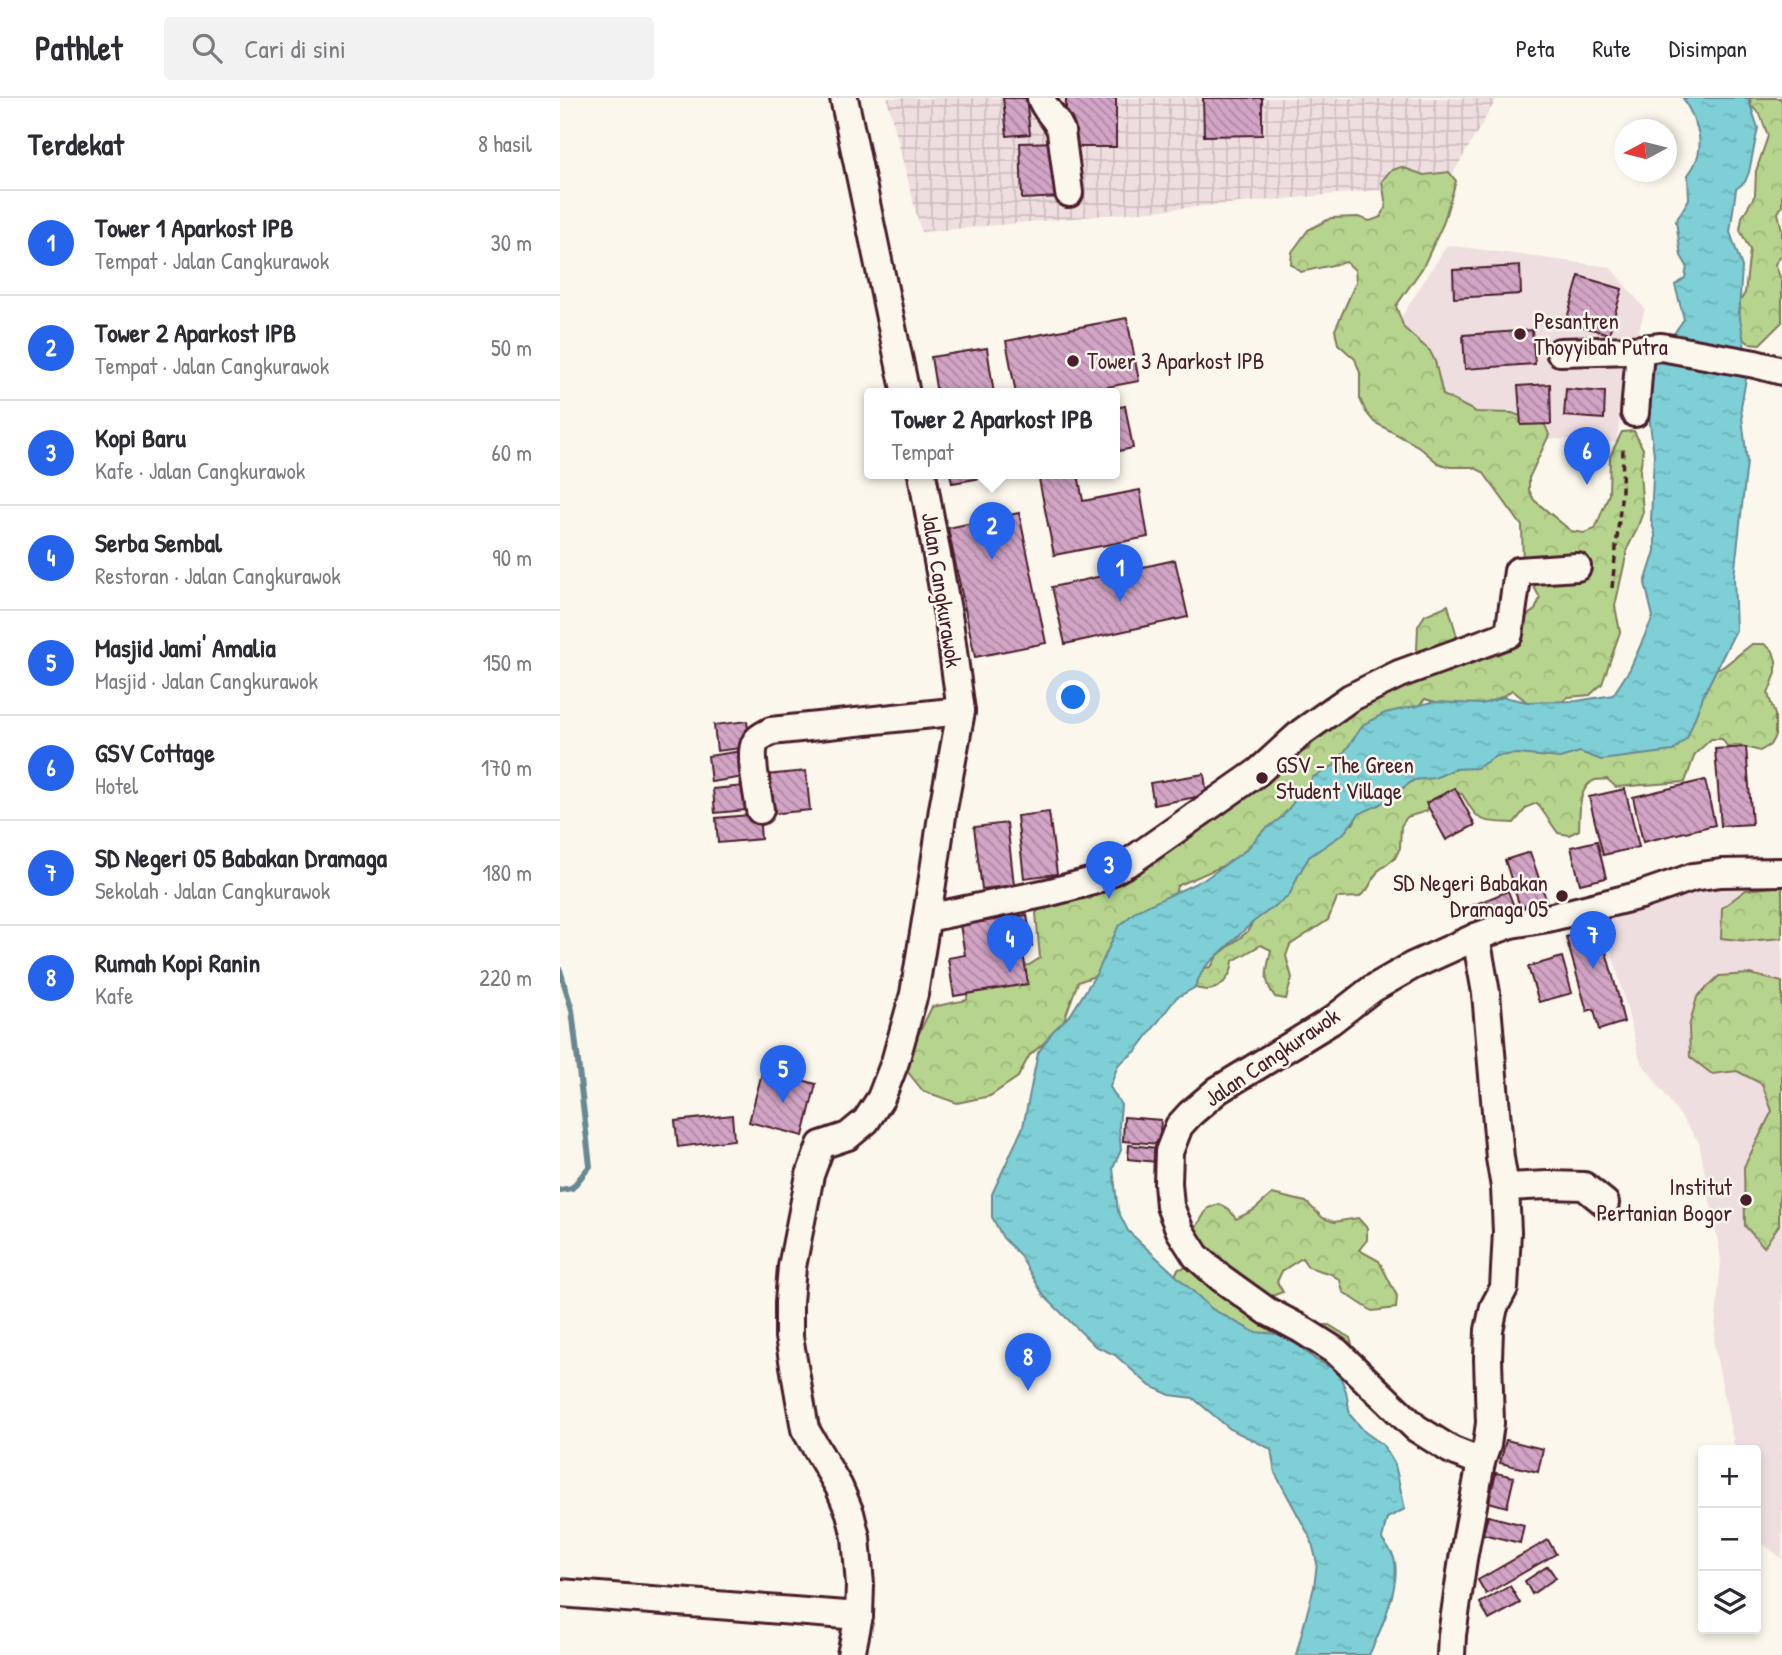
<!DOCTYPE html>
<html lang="id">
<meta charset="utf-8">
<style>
:root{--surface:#fff;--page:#f2f2f3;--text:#2b2b33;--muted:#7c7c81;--line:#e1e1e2;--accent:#2563eb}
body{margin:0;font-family:"Patrick Hand",sans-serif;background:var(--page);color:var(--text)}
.controls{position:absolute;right:21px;bottom:21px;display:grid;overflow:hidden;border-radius:7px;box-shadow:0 4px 10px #0003}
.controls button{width:63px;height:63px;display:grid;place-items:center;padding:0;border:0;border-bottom:2px solid var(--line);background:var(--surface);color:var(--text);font:35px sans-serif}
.compass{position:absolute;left:1054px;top:21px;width:63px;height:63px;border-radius:50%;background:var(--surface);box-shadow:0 4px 10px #0003;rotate:263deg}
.you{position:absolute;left:514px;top:600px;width:24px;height:24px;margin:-18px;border:5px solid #fff;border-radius:50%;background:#1a73e8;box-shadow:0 0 0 10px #1a73e833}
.badge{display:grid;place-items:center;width:46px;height:46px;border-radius:50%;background:var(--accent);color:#fff;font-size:23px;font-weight:700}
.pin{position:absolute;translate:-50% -58px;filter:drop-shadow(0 2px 4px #0008)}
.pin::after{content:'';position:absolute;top:37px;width:24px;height:21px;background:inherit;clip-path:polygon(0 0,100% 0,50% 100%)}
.popup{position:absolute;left:304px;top:290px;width:256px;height:91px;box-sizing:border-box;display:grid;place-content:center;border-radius:7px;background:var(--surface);filter:drop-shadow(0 2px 5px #0005);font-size:23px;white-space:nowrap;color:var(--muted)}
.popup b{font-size:26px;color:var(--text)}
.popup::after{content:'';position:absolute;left:50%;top:100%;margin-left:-14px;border:14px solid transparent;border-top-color:var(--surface)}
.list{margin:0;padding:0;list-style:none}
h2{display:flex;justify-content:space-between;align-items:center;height:91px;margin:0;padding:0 28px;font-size:30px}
h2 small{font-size:23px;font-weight:400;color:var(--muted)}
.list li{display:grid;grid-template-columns:46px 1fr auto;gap:21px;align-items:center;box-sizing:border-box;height:105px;padding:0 28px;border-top:2px solid var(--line)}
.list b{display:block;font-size:26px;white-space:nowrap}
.list p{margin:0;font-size:23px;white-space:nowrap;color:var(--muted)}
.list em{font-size:23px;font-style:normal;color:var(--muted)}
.icon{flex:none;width:38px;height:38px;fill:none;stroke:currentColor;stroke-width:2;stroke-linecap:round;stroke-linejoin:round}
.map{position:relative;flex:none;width:1222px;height:1557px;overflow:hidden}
header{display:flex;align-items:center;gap:42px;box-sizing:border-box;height:98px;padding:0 35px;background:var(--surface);border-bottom:2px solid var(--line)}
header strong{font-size:33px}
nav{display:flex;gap:38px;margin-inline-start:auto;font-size:24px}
.search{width:490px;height:63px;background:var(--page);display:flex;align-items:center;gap:18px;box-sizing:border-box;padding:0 24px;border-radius:7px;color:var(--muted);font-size:26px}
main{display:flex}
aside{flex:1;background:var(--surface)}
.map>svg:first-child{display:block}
</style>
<header>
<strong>Pathlet</strong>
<div class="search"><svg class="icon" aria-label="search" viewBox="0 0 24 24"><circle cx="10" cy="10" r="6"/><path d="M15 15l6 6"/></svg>Cari di sini</div>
<nav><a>Peta</a><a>Rute</a><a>Disimpan</a></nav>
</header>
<main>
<aside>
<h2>Terdekat<small>8 hasil</small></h2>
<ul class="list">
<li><span class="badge">1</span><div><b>Tower 1 Aparkost IPB</b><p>Tempat · Jalan Cangkurawok</p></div><em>30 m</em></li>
<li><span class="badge">2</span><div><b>Tower 2 Aparkost IPB</b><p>Tempat · Jalan Cangkurawok</p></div><em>50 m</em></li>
<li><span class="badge">3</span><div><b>Kopi Baru</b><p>Kafe · Jalan Cangkurawok</p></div><em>60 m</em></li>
<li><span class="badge">4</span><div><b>Serba Sembal</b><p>Restoran · Jalan Cangkurawok</p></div><em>90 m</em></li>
<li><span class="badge">5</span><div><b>Masjid Jami' Amalia</b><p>Masjid · Jalan Cangkurawok</p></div><em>150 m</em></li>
<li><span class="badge">6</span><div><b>GSV Cottage</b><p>Hotel</p></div><em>170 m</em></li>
<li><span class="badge">7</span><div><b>SD Negeri 05 Babakan Dramaga</b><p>Sekolah · Jalan Cangkurawok</p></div><em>180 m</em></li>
<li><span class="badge">8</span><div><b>Rumah Kopi Ranin</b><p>Kafe</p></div><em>220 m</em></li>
</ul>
</aside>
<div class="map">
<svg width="1222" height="1557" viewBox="0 0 1222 1557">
<defs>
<pattern id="industrial-grid" width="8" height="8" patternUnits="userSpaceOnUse" patternTransform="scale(1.75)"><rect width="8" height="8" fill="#efdee0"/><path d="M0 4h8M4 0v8" fill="none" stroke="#cebec0"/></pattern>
<pattern id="forest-crowns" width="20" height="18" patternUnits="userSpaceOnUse" patternTransform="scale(1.75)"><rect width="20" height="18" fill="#b6d48d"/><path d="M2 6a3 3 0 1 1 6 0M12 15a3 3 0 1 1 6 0" fill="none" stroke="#9eb67a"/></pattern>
<pattern id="water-ripples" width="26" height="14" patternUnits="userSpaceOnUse" patternTransform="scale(1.75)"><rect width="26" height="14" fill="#7ecfd6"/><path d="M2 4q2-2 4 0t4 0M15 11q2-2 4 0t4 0" fill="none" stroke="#6eb1b8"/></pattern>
<pattern id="building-back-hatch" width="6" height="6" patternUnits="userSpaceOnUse" patternTransform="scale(1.75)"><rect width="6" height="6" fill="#d2a4c5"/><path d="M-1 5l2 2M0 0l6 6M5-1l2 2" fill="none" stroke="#ac85a0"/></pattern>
</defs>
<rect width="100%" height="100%" fill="#fbf7ec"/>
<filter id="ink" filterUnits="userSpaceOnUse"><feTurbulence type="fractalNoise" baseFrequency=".0143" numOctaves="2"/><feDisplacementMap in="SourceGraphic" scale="14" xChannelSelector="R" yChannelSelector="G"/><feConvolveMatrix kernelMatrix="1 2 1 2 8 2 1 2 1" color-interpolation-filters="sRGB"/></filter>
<g filter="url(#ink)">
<!-- built -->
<g fill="#efdee0">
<polygon points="887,147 1050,169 1085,211 1073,253 1056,344 951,339 845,283 841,219"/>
<polygon points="1135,790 1222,790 1222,1461 1196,1440 1196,1352 1175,1352 1154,1246 1161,1161 1139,1044 1080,962 1043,819"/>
</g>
<!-- industrial -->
<polygon fill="url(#industrial-grid)" points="327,0 937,0 887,86 361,134"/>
<!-- forest -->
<g fill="url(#forest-crowns)" stroke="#807a5c" stroke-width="2">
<polygon points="1190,0 1220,0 1222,4 1222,108 1218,115 1222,132 1222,157 1215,166 1222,184 1222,224 1200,246 1189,245 1179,238 1180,203 1185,195 1190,152 1180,132 1182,119 1195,97 1196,73 1208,38 1200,16 1191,8"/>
<path d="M841,69L864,77L889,74L896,83L883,126L863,169L836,208L844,230L870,253L875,263L883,297L916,314L952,315L985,327L989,337L969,380V392L974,402L1011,433L1024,435L1035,431L1049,396L1050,358L1062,334L1074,333L1083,351L1080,374L1083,414L1076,433L1068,449L1055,508L1060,534L1042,586L1030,597L1008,599L999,606L967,604L952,592C939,603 921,606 906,613L865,601L849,618L781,659L758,689L723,730L702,735L686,752L665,767L617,788L612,809L546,874L518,884L503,925L486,943L469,958L458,979L430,998L397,1005L363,993L347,973L354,945L372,909L407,902L408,875L469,867L480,860L476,815L485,805L507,791L530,801L725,659L737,656L749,651L775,607L850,564L857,552L858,528L865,517L888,507L898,542L963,520L975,512L980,500L963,468L962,428L923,374L913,369H890L878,365L858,348L814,324L806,314L800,301V275L795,261L778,246L775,232L796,184L795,172L786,164L741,174L731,166L732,154L748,132L771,120L798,119L810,123L821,119L826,108L822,83L830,73Z"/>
<path d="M1192,546H1204L1213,553L1216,563V575L1208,596L1215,617V638L1210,647L1200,653L1178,647L1167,648L1162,641H1151L1135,656L1125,684L1056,689L1047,681C1043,682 1039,681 1035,682C1017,689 1020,717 1019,732L1009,737L998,735L977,705L967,709L954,725C919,723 920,726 902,696L891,693L871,702L867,713L847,719L841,728L840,750L835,760L818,773L807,792L799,799L777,800L768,822L730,847L726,858L732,880L726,901L715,899C702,881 707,872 711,852L701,847L673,863C672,873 670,876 664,884C652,896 641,892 626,887L644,870L651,869L657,858L687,834L693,824L740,757L780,727L793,726L798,716L811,704L833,697L854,682L1140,573L1163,569Z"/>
<polygon points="1222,788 1222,840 1187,843 1161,840 1162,810 1186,792"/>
<polygon points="1190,876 1222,884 1222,1084 1219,1101 1219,1127 1204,1149 1185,1128 1184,1069 1212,1013 1202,986 1177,973 1152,976 1130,959 1129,929 1137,899 1159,878"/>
<polygon points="712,1096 746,1104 763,1120 774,1124 798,1120 807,1130 807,1142 799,1152 819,1163 837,1198 836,1210 812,1213 783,1194 780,1182 771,1176 748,1169 742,1160 722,1173 717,1184 723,1194 692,1205 747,1227 769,1227 790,1240 797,1263 794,1275 770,1280 703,1254 614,1180 618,1171 629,1169 630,1139 648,1110 659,1106 669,1111 676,1121 694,1112"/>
</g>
<!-- water -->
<path fill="url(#water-ripples)" stroke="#698992" stroke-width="2" d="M1123,0H1188L1198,30L1189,74L1185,84L1176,91L1170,134L1182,169L1179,214L1188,269L1181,309L1187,364L1174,479L1176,532L1145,594L1127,640L1113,653L1041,662L1020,654L1000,660L957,656L936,658L917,670L895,671L875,680L854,682L819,707L799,716L784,735L749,759L738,778L729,798L693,824L644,870L634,890L616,900L576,953L558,967L550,989L561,1007L559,1028L561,1052L553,1070L558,1113L568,1133L652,1211L694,1234L718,1236L738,1247L756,1262L778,1273L786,1293L790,1317L805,1334L823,1347L835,1367L845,1411L827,1420L822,1441C825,1447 832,1454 834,1460C842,1485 820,1534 809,1557H736L754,1489L757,1465L751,1441L715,1375L711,1351L670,1331L633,1300L610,1297L590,1288L555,1257L535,1248L484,1198L459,1156L443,1140L432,1119V1096L463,1029L478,955L493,933L511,916L538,873L558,829L576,813L645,781L686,752L702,734L722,719L753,679L775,667L804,626L825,615L873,604L922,606L944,599L967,604L1017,603L1053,597L1070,571L1093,519L1085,485L1095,453V436L1091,422L1094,357L1088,309L1095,263L1124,221L1115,187L1125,180L1127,168L1121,158L1116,123L1129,101L1128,77C1149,50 1138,26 1123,0Z"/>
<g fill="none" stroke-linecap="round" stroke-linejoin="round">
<!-- stream -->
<polyline stroke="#698992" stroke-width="6" points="0,872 12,912 30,1068 12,1090 0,1092"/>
</g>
<!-- building -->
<g fill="url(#building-back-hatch)" stroke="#4a1f2b" stroke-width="2">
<polygon points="443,0 466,0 470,36 447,38"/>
<rect x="506" y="0" width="50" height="49"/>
<polygon points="643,0 702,0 702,37 644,38"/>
<polygon points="499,44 501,99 462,101 460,45"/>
<polygon points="960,168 961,196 894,200 893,172"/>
<polygon points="1019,178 1062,191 1049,236 1006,224"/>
<polygon points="567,220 579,283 511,296 456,296 446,243"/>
<polygon points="972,232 975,266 905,271 903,237"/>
<polygon points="427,250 434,296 377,296 371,259"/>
<polygon points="990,286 991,326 961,327 958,288"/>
<polygon points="1006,291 1045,294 1044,321 1004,318"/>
<polygon points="565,308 573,350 554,354 554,310"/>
<polygon points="390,376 445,376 392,385"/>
<polygon points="478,376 518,376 523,403 580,392 588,439 494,457"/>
<polygon points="459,415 486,545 415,559 388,430"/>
<polygon points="615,462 628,519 505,546 492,489"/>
<polygon points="187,623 190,649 157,653 154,627"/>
<polygon points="1186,649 1192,726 1161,728 1155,651"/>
<polygon points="182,653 185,679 151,684 148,658"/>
<polygon points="246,673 250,712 210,716 206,677"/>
<polygon points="644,676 647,697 594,707 590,685"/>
<polygon points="1145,682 1155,727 1083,744 1073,699"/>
<polygon points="195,687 197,711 155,715 153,691"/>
<polygon points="895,690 915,727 886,742 866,705"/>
<polygon points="1065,691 1079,749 1043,757 1029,699"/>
<polygon points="489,714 497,776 464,780 457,718"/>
<polygon points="199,716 201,741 158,745 156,720"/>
<polygon points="447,725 454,787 422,791 414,729"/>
<polygon points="1037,743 1046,780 1020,786 1011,749"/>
<polygon points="970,754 986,801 960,809 945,762"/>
<polygon points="948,793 955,811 918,826 911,808"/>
<polygon points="467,817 472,848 462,849 468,886 394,898 388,860 405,857 400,827"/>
<polygon points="1039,829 1060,904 1059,904 1064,924 1039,932 1034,911 1027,913 1006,839"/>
<polygon points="1002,859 1012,895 979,904 968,869"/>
<polygon points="203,971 256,986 243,1038 189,1024"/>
<polygon points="172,1017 174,1042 118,1049 115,1023"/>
<polygon points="564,1019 601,1022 599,1046 563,1043"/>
<polygon points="569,1047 597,1050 596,1064 568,1061"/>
<polygon points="946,1342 983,1351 978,1374 940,1365"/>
<polygon points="936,1375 954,1379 947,1409 929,1404"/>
<polygon points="928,1418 964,1427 960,1445 923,1436"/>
<polygon points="988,1442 996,1456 926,1496 918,1482"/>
<polygon points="988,1468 996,1480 972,1496 965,1483"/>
<polygon points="950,1488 960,1505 929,1522 920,1505"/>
</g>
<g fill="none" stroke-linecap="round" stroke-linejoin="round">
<defs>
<g id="minor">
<polyline points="284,0 346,296"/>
<path d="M481,0C485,13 497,20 501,33L509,95"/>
<polyline points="1000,254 1073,252 1101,249 1195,266 1222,273"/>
<polyline points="1075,315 1080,252"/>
<path d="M200,712C198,698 190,660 194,648C196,640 204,637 211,633L401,613"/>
<polyline points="367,820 487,795 533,783 571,763 698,674 742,634 790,600 839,576 949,536 958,473 1017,469"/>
<polyline points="916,839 926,895 940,1060 945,1089 947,1134 944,1190 934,1209 929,1232 928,1261 930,1325 927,1347 921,1364"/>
<polyline points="945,1089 988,1087 1024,1088 1045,1105"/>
<polyline points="0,1495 299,1518"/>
<polyline points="291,1557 299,1518 300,1487 296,1439 290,1415 279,1389 245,1331 229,1239 229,1204 232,1169 250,1077 261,1047 288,1038 306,1023 321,1000 335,964 354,896 372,786 383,711 401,613 389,523 362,376"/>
<polyline points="891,1557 892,1537 903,1461 921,1364 891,1352 856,1330 777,1254 741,1231 707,1213 661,1180 636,1158 620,1133 610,1108 608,1085 609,1054 619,1028 630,1016 658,992 771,923 812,891 852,868 916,839 951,826 988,820 1081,797 1133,779 1161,775 1222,774"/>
</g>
</defs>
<!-- minor casing -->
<use href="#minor" stroke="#4a1f2b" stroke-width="32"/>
<!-- path -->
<polyline stroke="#4a1f2b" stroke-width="3.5" stroke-dasharray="7 5" stroke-linecap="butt" points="1052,490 1062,392 1063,349"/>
<!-- minor -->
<use href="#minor" stroke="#fbf7ec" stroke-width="26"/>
</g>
</g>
<!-- markers -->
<g fill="#4a1f2b" stroke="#fbf7ec" stroke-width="2.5">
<circle cx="960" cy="236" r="7"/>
<circle cx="513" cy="263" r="7"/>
<circle cx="702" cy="680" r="7"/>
<circle cx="1002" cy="798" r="7"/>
<circle cx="1186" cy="1102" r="7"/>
</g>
<g text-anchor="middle" stroke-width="5" stroke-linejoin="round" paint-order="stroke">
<!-- poi labels -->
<g font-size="23" fill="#4a1f2b" stroke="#fbf7ec" text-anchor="start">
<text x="974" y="231">Pesantren<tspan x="974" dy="26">Thoyyibah Putra</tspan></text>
<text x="527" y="271">Tower 3 Aparkost IPB</text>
<text x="716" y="675">GSV - The Green<tspan x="716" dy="26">Student Village</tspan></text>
<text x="988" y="793" text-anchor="end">SD Negeri Babakan<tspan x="988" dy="26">Dramaga 05</tspan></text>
<text x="1172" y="1097" text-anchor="end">Institut<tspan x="1172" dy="26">Pertanian Bogor</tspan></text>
</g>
<!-- street labels -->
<g font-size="23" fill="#4a1f2b" stroke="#fbf7ec">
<text transform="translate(382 492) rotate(81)" y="8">Jalan Cangkurawok</text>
<text transform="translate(712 959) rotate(-34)" y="8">Jalan Cangkurawok</text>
</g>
</g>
</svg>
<div class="controls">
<button>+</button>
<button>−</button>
<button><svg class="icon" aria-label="layers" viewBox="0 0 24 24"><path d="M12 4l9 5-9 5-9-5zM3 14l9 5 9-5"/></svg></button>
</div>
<svg class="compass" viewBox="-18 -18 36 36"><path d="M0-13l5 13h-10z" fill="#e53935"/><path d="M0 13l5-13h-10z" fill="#7c7c81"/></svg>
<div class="you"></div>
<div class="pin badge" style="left:560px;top:504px">1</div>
<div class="pin badge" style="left:432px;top:462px">2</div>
<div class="popup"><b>Tower 2 Aparkost IPB</b>Tempat</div>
<div class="pin badge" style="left:549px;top:801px">3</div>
<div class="pin badge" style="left:450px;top:875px">4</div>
<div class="pin badge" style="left:223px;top:1005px">5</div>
<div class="pin badge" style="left:1027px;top:387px">6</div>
<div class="pin badge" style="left:1033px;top:871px">7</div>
<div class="pin badge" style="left:468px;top:1293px">8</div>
</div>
</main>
